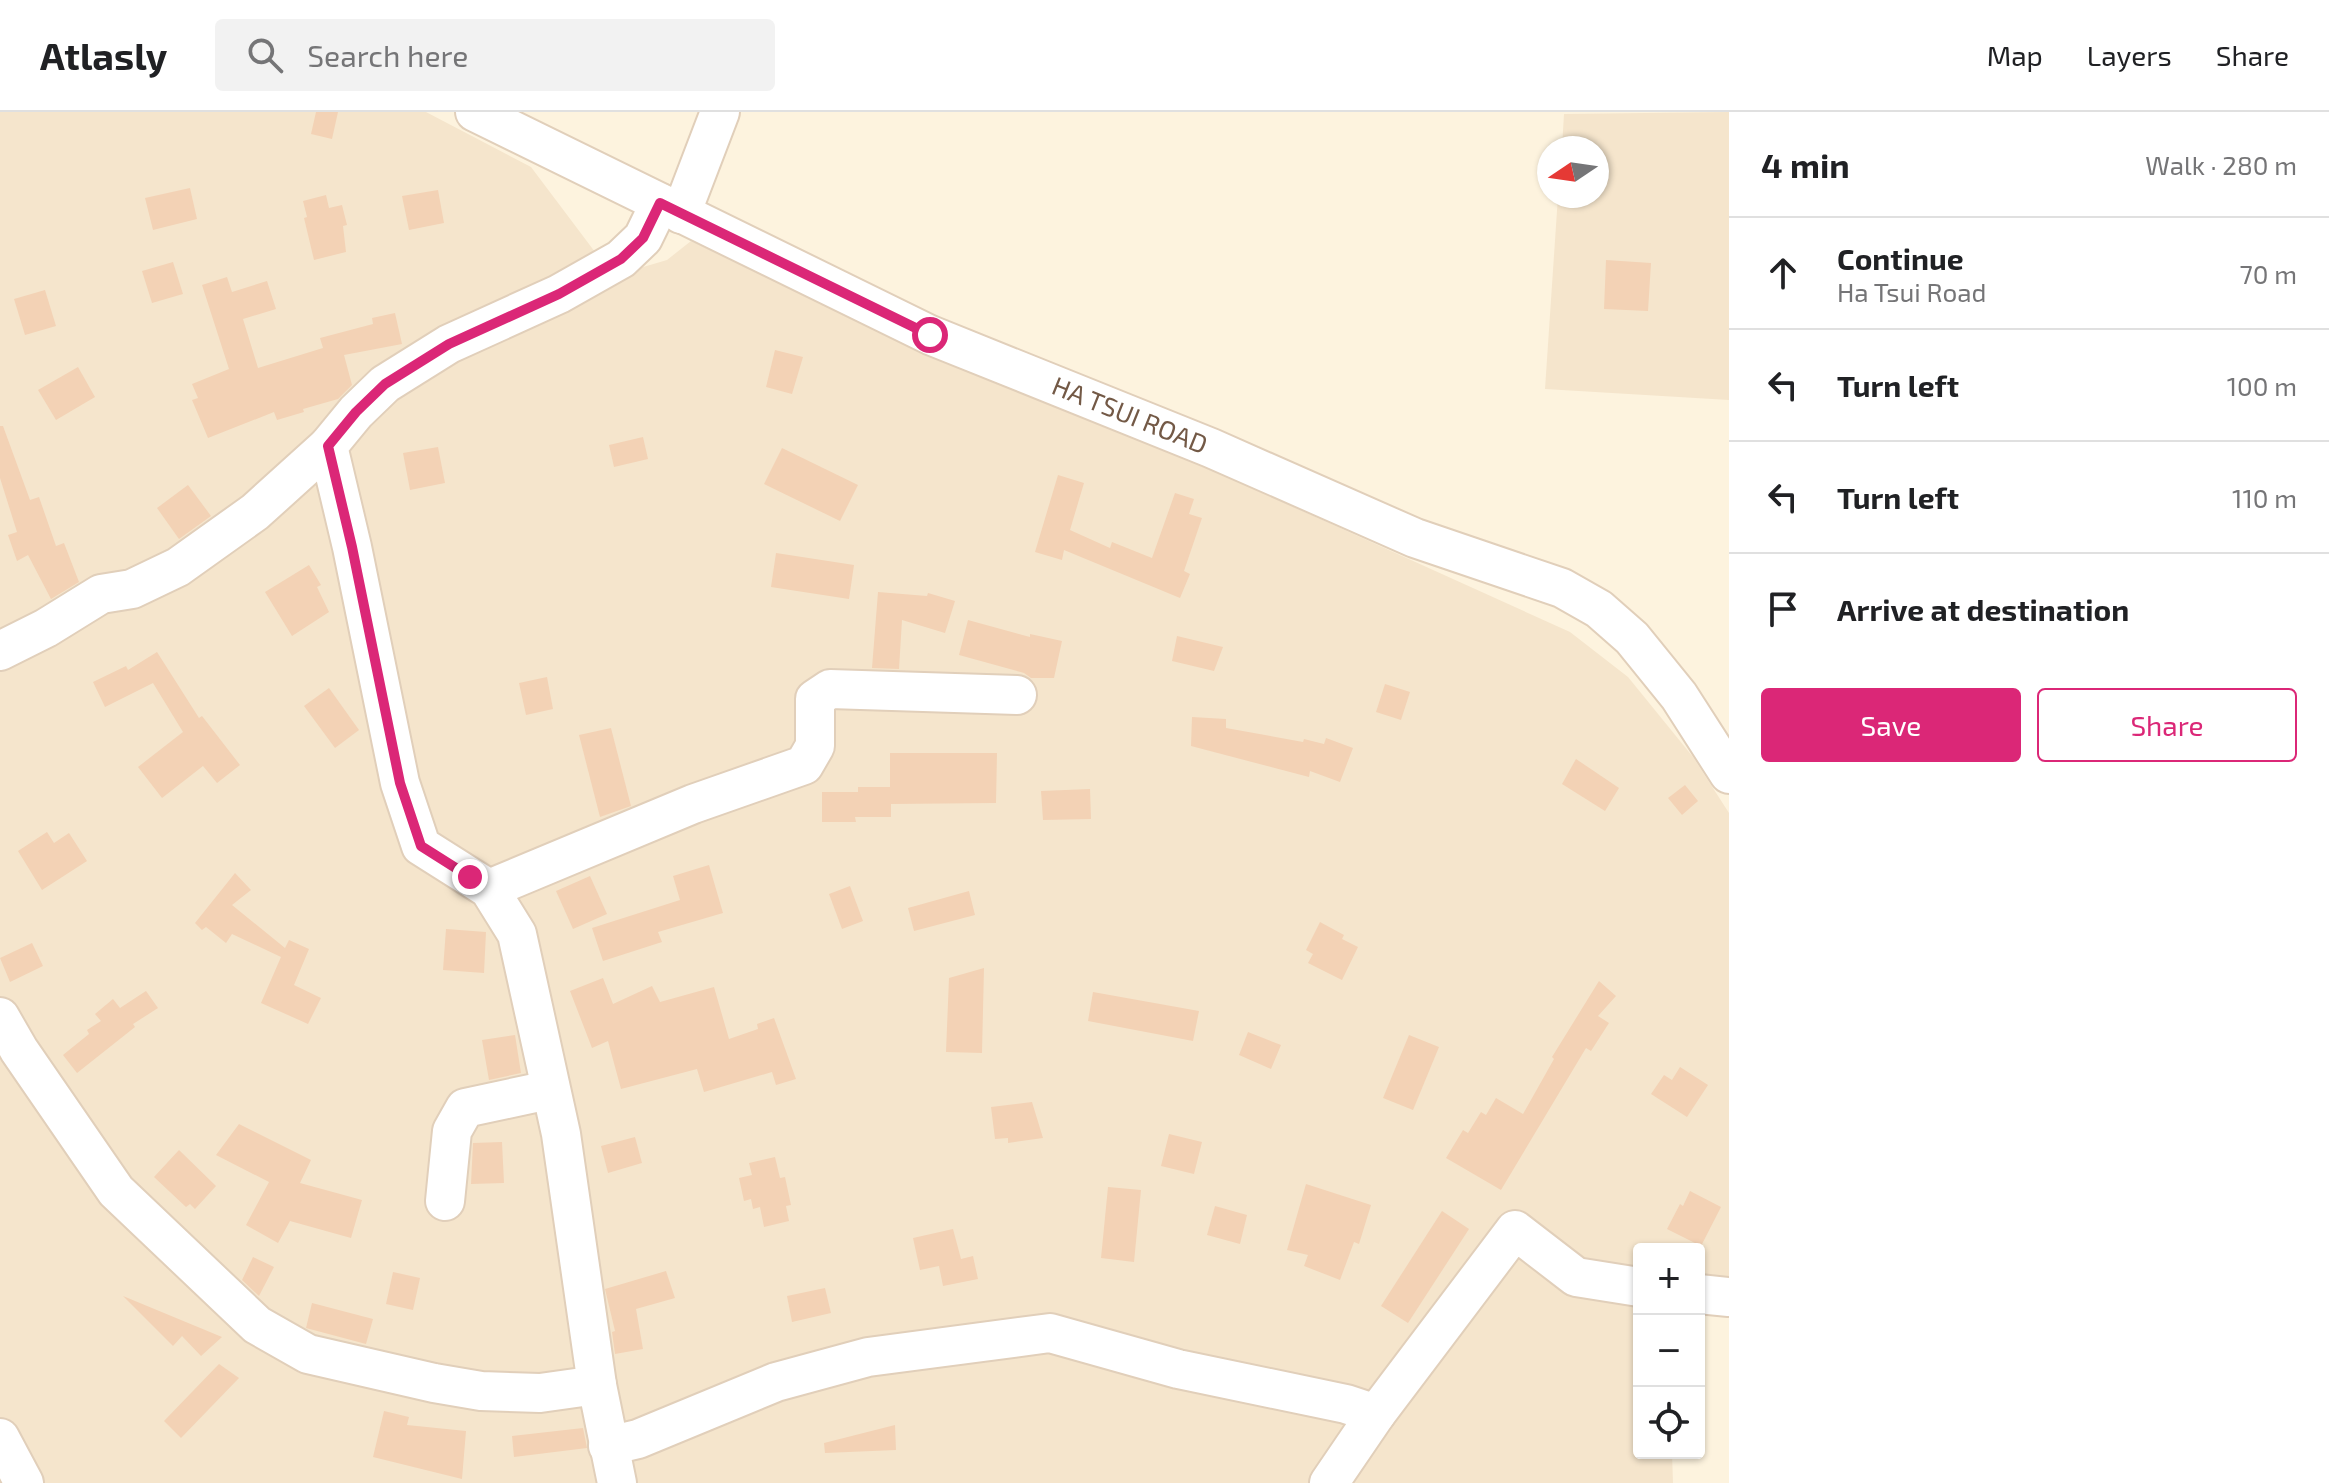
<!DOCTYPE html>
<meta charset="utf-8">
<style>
:root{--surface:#fff;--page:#f2f2f2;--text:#202124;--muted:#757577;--line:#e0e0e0;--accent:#db2777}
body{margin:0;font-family:"Exo 2",sans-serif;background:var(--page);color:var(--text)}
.controls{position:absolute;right:24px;bottom:24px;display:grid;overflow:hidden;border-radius:8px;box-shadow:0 2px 6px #0004}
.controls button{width:72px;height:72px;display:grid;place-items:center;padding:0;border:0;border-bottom:2px solid var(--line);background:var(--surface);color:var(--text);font:40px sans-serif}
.compass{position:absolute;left:1537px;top:24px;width:72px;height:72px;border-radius:50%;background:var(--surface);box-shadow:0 2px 6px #0004;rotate:257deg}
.stop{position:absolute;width:24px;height:24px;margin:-18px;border:6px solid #db2777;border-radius:50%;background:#fff}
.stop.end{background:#db2777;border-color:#fff;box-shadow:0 2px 8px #0008}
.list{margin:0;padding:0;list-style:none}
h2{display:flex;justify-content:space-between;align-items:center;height:104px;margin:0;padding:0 32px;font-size:34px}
h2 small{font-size:26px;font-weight:400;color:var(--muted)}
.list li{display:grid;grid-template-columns:52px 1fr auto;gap:24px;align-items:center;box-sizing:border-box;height:112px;padding:0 32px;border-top:2px solid var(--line)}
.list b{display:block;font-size:30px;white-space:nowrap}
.list p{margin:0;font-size:26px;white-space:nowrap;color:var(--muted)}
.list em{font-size:26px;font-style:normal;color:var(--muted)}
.actions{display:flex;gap:16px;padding:24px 32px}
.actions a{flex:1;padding:18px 0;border:2px solid var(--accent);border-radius:8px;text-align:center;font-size:28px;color:var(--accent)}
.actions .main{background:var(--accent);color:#fff}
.icon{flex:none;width:44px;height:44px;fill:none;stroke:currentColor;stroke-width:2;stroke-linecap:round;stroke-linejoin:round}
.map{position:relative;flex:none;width:1729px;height:1371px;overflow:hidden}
header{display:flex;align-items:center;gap:48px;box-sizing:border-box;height:112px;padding:0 40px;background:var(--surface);border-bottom:2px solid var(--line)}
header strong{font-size:38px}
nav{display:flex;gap:44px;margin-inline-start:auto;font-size:28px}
.search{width:560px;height:72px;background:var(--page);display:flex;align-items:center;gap:20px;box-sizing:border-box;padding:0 28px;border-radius:8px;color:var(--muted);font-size:30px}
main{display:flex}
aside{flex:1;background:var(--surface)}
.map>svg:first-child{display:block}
</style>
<header>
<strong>Atlasly</strong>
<div class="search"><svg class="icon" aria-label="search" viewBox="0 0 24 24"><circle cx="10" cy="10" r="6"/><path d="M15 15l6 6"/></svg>Search here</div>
<nav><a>Map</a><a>Layers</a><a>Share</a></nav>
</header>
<main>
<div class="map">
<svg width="1729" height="1371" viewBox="0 0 1729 1371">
<rect width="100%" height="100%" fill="#fdf3de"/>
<!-- residential -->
<g fill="#f5e5cc">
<polygon points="0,0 426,0 531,55 595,140 633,158 667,148 691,129 872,212 1223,363 1570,520 1628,565 1693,645 1729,701 1729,1204 1699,1203 1699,1137 1639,1137 1639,1341 1672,1341 1673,1371 0,1371"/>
<polygon points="1729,0 1729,288 1545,277 1558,84 1597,84 1597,36 1562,36 1564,2"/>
</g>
<!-- building -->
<g fill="#f3d2b5">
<polygon points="316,0 338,0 332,27 311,22"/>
<polygon points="190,76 197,107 153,118 145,86"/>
<polygon points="438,78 444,111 409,118 402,84"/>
<polygon points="326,83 329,96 342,93 347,113 343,114 346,140 314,148 304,106 307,105 303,89"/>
<polygon points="1606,148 1651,151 1648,199 1604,197"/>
<polygon points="173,150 183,182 152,191 142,159"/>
<polygon points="227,165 232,180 267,169 276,197 243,207 258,256 323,236 320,226 373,212 372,206 395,201 402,232 344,243 352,273 338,287 303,297 304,300 277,308 274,300 208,326 192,288 198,286 192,272 229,257 202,173"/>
<polygon points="45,178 56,214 25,223 14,187"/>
<polygon points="775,238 803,245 792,282 766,275"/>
<polygon points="78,255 95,285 56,308 38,278"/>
<polygon points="0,314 3,314 30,388 39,385 56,434 64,431 79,470 51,487 28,443 17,449 8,423 17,420 0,366"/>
<polygon points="643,325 648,347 614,355 609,333"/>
<polygon points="438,335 445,371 410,378 403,341"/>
<polygon points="782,336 858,373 840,409 764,372"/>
<polygon points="1058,363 1084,371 1070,418 1110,436 1112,430 1152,446 1175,381 1194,387 1189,402 1202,406 1184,459 1190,462 1180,486 1064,438 1062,448 1035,440"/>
<polygon points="188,373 211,404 179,427 157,396"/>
<polygon points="776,441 854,453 849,487 771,475"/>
<polygon points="309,453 321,473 317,475 329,500 292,524 265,480"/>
<polygon points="878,480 927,484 928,481 955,489 945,521 902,508 899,557 872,556"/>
<polygon points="968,508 1030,525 1030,522 1062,529 1054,566 1031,566 1024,561 959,543"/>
<polygon points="1177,524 1223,535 1214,559 1172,549"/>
<polygon points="157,540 199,606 202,604 240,653 217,671 203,654 162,686 138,655 183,620 153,571 105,595 93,570 126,554 128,558"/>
<polygon points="547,565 553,597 526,603 519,571"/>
<polygon points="1385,572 1410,580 1401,608 1376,600"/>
<polygon points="329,576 359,618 335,636 304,594"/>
<polygon points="1192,605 1226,607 1226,616 1303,630 1304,627 1324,632 1326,626 1353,636 1340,670 1310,659 1309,665 1191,634"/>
<polygon points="611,616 631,694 600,705 579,623"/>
<polygon points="890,641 997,641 996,691 891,692 891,705 855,705 856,710 822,710 822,680 858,680 858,675 890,675"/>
<polygon points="1576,647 1619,676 1605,699 1562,672"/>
<polygon points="1685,673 1698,689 1682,703 1668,686"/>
<polygon points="1090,677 1091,707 1043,708 1041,679"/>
<polygon points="47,720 54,731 69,721 87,749 42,778 18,739"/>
<polygon points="709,753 723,801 658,820 662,830 603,849 592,816 680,788 673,764"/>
<polygon points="235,761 251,778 232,793 285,836 289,828 309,837 294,873 321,886 308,912 261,891 281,845 232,822 226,831 206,815 202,818 195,811"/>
<polygon points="590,764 607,802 573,817 556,779"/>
<polygon points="850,774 863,809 842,817 829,782"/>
<polygon points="969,779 975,803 914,819 908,796"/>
<polygon points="1320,810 1344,823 1342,827 1358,835 1342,868 1308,851 1313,842 1306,838"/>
<polygon points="446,817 486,820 484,861 443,858"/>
<polygon points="32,831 43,854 10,870 0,846"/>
<polygon points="984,856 982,941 946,940 949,866"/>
<polygon points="603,866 613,892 652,874 660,890 714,875 729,927 758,917 757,912 774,906 796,967 776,973 772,960 704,980 697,957 621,977 608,929 592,936 570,879"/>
<polygon points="1599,869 1616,884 1598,904 1609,911 1591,939 1586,936 1501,1078 1446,1046 1463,1018 1468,1021 1481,1000 1486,1003 1496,986 1523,1002 1554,947 1552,945"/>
<polygon points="146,879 158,896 133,912 135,915 77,961 63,943 89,922 87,918 101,909 95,902 113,887 120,896"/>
<polygon points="1093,880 1199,899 1193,929 1088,909"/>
<polygon points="1248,920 1281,933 1271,957 1239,943"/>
<polygon points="515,923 521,961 489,968 482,928"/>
<polygon points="1409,923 1439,935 1413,998 1383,986"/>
<polygon points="1680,955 1708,973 1687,1005 1651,982 1664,963 1672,968"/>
<polygon points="1032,990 1043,1026 1008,1031 1008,1026 995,1027 991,995"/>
<polygon points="239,1012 311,1048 300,1071 362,1088 351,1126 290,1109 278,1131 246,1113 269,1070 216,1043"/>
<polygon points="1169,1022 1202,1030 1194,1062 1161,1054"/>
<polygon points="635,1025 642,1051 608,1061 601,1034"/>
<polygon points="502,1030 504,1071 471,1072 473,1031"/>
<polygon points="179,1038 216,1074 195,1097 190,1092 186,1095 154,1065"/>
<polygon points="775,1045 780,1066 785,1065 791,1093 786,1094 789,1109 764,1115 760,1095 753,1097 751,1087 744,1089 739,1066 752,1063 749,1051"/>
<polygon points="1306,1072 1371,1093 1359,1132 1354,1130 1340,1168 1304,1154 1308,1143 1287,1138"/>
<polygon points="1108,1075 1141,1078 1134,1150 1101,1146"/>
<polygon points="1690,1079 1721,1095 1701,1134 1667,1117 1680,1092 1683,1094"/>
<polygon points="1215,1094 1247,1103 1240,1132 1207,1123"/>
<polygon points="1442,1099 1469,1117 1408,1211 1381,1194"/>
<polygon points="953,1117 961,1147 973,1144 978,1167 943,1174 939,1154 920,1158 913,1126"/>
<polygon points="253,1145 274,1155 259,1184 242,1168"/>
<polygon points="666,1159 675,1186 636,1197 643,1237 615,1242 612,1220 615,1219 605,1177"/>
<polygon points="393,1160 420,1166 413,1198 386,1192"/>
<polygon points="825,1176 831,1201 792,1210 787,1184"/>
<polygon points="123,1184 193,1213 222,1225 201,1244 182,1224 173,1234"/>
<polygon points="312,1191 373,1207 366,1232 306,1216"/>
<polygon points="219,1252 239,1266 181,1326 164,1309"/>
<polygon points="384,1299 409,1305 407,1313 466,1319 462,1367 373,1345"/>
<polygon points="895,1313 896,1338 825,1341 824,1331"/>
<polygon points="583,1316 587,1336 514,1345 512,1324"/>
</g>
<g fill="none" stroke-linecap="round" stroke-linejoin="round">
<defs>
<g id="minor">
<path id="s1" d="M475,0L930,223L1211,336L1415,426L1562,476L1599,497L1632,526L1679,584L1729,662"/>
<polyline points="681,102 720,0"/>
<polyline points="0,539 46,516 101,482 132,477 178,455 255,400 328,334"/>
<polyline points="489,777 693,692 804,653 815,634 815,587 830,577 1017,583"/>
<polyline points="0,905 19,938 116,1079 257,1213 308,1242 434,1271 481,1279 540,1281 597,1273"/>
<polyline points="445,1089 452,1019 465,996 549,978"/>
<polyline points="1699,1182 1729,1185"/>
<polyline points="0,1326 24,1371"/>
<polyline points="608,1334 638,1327 776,1270 868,1245 1050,1221 1178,1257 1346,1292 1376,1302"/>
<polyline points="617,1371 597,1273 561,1022 517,822 489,777 421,734 400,671 352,435 328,334 356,300 385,272 449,232 559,182 621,147 643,126 660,91"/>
<polyline points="1329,1371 1376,1302 1515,1118 1576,1165 1639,1175"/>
</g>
</defs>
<!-- minor casing -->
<use href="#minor" stroke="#e1cfba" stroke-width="42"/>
<!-- minor -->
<use href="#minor" stroke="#fff" stroke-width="38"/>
</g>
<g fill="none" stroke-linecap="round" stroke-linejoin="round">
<!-- route -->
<polyline stroke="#db2777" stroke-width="10" points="470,765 421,734 400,671 352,435 328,334 356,300 385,272 449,232 559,182 621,147 643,126 660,91 930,223"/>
</g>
<g text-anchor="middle" stroke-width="7" stroke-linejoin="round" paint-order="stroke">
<!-- street labels -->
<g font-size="26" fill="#735946" stroke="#fff7e5">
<text dy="9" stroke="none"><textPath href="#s1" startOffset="722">HA TSUI ROAD</textPath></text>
</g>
</g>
</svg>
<div class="controls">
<button>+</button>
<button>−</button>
<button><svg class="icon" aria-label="locate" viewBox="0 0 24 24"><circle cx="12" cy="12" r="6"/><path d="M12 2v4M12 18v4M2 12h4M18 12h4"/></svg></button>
</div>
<svg class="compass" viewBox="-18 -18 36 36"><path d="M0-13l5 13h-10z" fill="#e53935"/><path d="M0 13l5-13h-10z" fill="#757577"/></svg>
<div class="stop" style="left:930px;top:223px"></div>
<div class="stop end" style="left:470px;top:765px"></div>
</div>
<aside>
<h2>4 min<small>Walk · 280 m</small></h2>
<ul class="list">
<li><svg class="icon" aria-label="ahead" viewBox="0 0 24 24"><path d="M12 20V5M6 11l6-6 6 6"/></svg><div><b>Continue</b><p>Ha Tsui Road</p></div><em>70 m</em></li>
<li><svg class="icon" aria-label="left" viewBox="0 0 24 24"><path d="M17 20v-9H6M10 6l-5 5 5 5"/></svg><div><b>Turn left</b></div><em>100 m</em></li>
<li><svg class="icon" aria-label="left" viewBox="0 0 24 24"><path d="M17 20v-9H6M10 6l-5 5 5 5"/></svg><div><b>Turn left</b></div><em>110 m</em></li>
<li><svg class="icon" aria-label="arrive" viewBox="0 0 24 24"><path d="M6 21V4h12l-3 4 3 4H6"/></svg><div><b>Arrive at destination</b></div></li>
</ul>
<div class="actions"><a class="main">Save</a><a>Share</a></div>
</aside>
</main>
